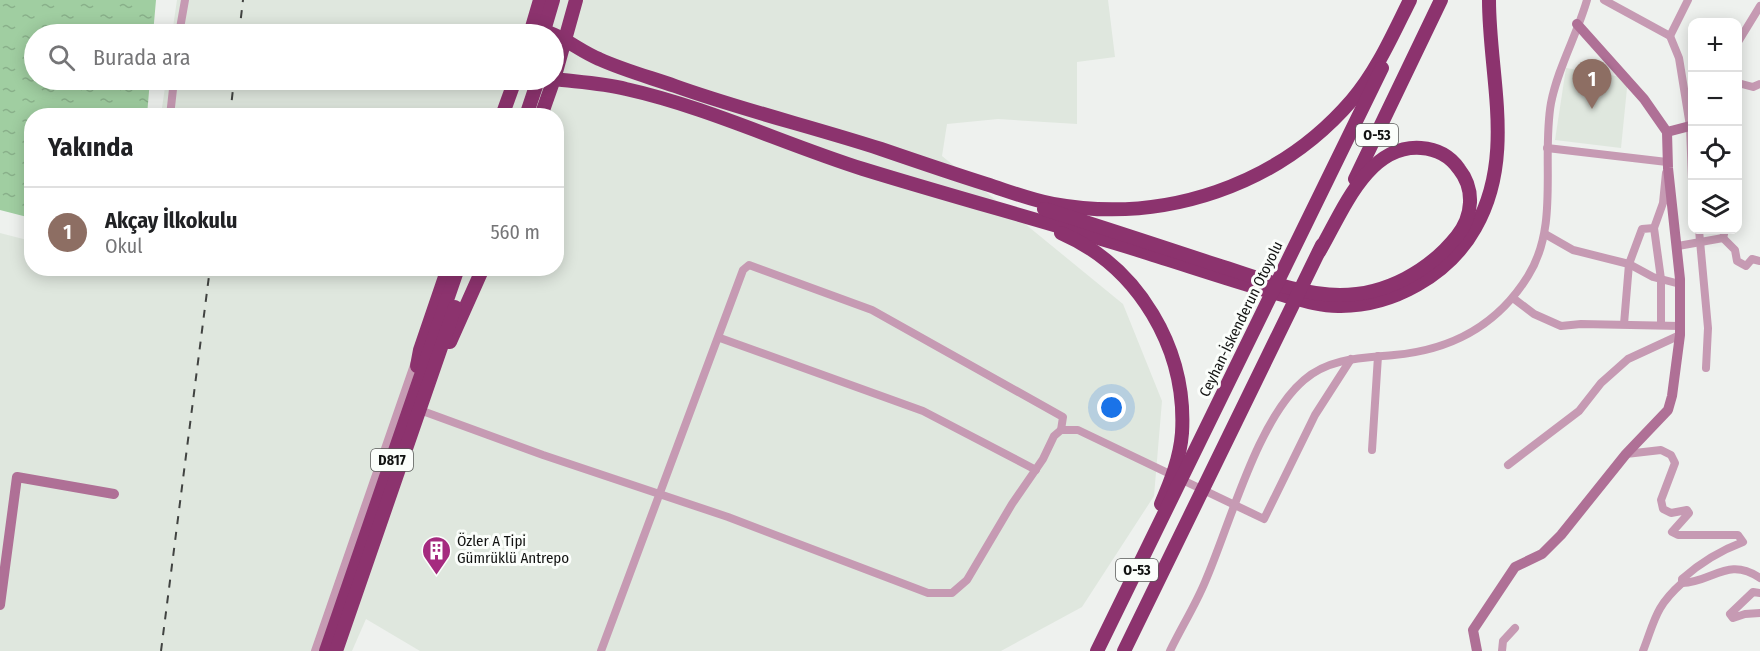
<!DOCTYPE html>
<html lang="tr">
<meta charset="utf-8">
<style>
:root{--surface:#fff;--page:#f2f2f2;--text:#202124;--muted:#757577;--line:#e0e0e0;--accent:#ea580c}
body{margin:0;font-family:"Fira Sans Condensed",sans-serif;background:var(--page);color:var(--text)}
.controls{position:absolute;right:18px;top:18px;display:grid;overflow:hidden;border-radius:12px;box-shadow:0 3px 15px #0003}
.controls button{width:54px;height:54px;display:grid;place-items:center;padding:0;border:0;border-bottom:2px solid var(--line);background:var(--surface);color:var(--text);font:30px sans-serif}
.you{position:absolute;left:1112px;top:408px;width:21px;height:21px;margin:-15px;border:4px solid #fff;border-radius:50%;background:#1a73e8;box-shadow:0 0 0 9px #1a73e833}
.badge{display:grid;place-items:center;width:39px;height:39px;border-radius:50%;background:var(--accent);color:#fff;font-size:20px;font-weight:700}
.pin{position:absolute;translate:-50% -50px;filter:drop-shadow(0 2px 3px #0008)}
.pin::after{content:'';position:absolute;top:32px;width:21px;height:18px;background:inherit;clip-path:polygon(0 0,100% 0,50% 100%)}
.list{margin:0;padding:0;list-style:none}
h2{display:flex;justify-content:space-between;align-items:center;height:78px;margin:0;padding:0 24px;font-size:26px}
h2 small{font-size:20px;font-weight:400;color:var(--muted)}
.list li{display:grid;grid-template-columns:39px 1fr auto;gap:18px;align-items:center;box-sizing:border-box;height:90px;padding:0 24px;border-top:2px solid var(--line)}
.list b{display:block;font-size:22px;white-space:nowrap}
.list p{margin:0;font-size:20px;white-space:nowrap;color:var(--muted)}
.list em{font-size:20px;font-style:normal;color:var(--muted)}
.icon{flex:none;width:33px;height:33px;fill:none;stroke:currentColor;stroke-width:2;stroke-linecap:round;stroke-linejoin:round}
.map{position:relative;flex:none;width:1760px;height:651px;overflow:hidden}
.search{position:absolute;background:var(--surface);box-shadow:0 3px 15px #0003;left:24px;top:24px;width:540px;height:66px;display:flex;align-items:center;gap:15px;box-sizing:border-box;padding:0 21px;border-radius:33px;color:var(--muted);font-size:22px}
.panel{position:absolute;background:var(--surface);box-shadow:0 3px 15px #0003;left:24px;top:108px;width:540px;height:168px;border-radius:24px}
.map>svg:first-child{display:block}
</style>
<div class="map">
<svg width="1760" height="651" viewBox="0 0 1760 651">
<defs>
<pattern id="water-ripples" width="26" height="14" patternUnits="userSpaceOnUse" patternTransform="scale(1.5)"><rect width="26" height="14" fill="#a0cea1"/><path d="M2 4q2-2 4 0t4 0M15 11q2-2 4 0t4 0" fill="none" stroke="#89b08a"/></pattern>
</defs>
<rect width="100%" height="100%" fill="#eef1ee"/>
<!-- built -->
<g fill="#dfe7de">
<polygon points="177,0 1108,0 1115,57 1077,62 1077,124 998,119 947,124 942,156 1123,304 1162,401 1154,496 1082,607 1001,651 420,651 366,619 352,651 0,651 0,233 31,241 32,268 556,268 556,116 161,115 166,80 554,80 554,34 172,34"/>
<polygon points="1566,68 1628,78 1621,148 1555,140"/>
</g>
<!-- water -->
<polygon fill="url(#water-ripples)" points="0,0 156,0 153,34 34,34 34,80 150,80 147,115 32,116 31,218 0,210"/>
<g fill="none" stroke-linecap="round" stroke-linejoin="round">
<!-- street -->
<g stroke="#c69ab3" stroke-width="8">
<polyline points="1604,0 1670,36 1679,58 1690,126 1692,123"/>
<polyline points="179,34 185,0"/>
<polyline points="1670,36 1688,0"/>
<polyline points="1738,42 1760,6"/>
<polyline points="1738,83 1753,87 1760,84"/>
<polyline points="170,116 174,80"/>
<polyline points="1690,126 1692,180"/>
<polyline points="1547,148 1667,162"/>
<polyline points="1654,228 1661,279 1661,324"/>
<polyline points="1699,230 1708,328 1706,368"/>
<polyline points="1545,234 1573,250 1629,264 1653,277 1680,284"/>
<polyline points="1723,238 1735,250 1737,261 1746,266 1752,259 1760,261"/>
<polyline points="1678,246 1723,238 1725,230"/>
<polyline points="1513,298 1534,314 1561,326 1581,324 1680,326"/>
<polyline points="1624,324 1629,264 1642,229 1654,228 1663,203 1666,173"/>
<polyline points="720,338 923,411 1036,470"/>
<polyline points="417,409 543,455 728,517 928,593 952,593 967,580 1012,504 1043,459 1054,436 1061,430 1078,430 1264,519 1315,415 1351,359"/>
<polyline points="1372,450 1378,356"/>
<path d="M1626,454L1661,450L1671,455L1675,463L1661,500L1663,509L1671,513L1687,510L1689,513L1672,532L1678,535H1738L1743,542C1719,551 1701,562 1682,579V583C1713,582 1728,556 1760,578"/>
<polyline points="1508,465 1579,411 1601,383 1628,359 1680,335"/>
<polyline points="1760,593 1753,592 1730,614 1733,618 1745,614 1760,613"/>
<polyline points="315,651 415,362"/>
<polyline points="601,651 743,270 749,265 872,310 1063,417 1061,430"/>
<path d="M1170,651C1181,628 1195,606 1205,582C1230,525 1257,420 1304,380C1329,358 1362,358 1394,355C1451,350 1497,326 1528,276C1560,225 1541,159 1551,103C1558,67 1577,35 1587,0"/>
<polyline points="1502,651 1503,641 1515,628"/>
<path d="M1643,651C1655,620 1655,607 1682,583"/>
</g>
<!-- secondary -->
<g stroke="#af7096" stroke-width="10">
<polyline points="1667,132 1690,126"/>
<polyline points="0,605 17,477 114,494"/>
<polyline points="1477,651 1473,630 1515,567 1542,554 1561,535 1626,454 1668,410 1672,396 1680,335 1680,279 1668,168 1667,132 1644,99 1577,24"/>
</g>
<!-- highway -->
<g stroke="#8c336e" stroke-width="14">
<path d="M531,29C559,31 575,49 599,59C623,70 649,77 675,86C742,110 813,127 881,149C916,161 951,173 986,184C1008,191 1031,200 1053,204C1164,224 1278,186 1352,100C1377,71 1393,34 1410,0"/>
<polyline points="530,34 540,0"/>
<polyline points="543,34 553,0"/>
<path d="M554,79C578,82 602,83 626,89C707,107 784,144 863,169C957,198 1051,223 1144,252C1189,266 1233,281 1279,294C1298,299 1318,306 1338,306C1392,307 1449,275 1475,228C1516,157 1489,76 1489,0"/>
<polyline points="502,116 515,80"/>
<polyline points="526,116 538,80"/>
<polyline points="541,116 554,79 576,0"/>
<polyline points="1355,179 1441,0"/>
<path d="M1044,209C1102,227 1159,246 1217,265C1256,277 1299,295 1340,295C1386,295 1429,271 1457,236C1473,216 1475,189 1459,169C1450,156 1436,149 1421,148C1367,144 1342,213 1319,252"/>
<path d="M1061,233C1139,267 1187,349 1182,433C1180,458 1171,481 1161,504"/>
<polyline points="450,342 483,268"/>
<polyline points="417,366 420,350 448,268"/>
<polyline points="326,651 458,268"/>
<polyline points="336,651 455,307"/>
<polyline points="1097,651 1382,68"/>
<polyline points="1124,651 1322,245"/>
</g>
<!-- rail -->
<g stroke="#414341" stroke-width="2" stroke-dasharray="8 8" stroke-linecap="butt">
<polyline points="239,34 243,0"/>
<polyline points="230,116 234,80"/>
<polyline points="161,651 210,268"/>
</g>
</g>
<!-- icons -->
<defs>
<symbol id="building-pin" viewBox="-11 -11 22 30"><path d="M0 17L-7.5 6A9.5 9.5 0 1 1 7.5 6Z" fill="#a52a7f" stroke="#fbfefb"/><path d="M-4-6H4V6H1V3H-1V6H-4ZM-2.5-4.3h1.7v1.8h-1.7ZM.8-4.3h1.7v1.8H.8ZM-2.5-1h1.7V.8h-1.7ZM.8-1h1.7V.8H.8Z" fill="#fff"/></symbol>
</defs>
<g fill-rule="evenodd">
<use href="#building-pin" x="420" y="534" width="33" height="45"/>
</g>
<g text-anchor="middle" stroke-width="6" stroke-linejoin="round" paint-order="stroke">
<!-- shield labels -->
<g fill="#fbfefb" stroke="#585a58" stroke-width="1.5">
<rect x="1356" y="124" width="42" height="22" rx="4.5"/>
<rect x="371" y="449" width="42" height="22" rx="4.5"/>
<rect x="1116" y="559" width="42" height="22" rx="4.5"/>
</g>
<g font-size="14" font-weight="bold" fill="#121312">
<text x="1377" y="140">O-53</text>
<text x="392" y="465">D817</text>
<text x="1137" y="575">O-53</text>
</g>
<!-- street labels -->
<g font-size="15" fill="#121312" stroke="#fbfefb">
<text transform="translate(1241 319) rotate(-64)" y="5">Ceyhan-İskenderun Otoyolu</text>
</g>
<!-- poi labels -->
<g font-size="15" fill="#121312" stroke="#fbfefb" text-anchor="start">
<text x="457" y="546">Özler A Tipi<tspan x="457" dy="17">Gümrüklü Antrepo</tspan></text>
</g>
</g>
</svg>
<div class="controls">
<button>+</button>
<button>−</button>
<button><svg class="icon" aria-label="locate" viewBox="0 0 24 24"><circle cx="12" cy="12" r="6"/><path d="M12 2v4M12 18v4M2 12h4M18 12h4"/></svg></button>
<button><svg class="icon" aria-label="layers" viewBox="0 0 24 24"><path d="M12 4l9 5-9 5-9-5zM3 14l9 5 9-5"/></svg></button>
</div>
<div class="you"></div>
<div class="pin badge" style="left:1592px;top:109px;background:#8d6e63">1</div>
<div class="search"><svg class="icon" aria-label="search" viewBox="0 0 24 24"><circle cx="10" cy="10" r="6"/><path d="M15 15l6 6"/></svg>Burada ara</div>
<section class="panel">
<h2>Yakında<small></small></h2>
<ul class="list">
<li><span class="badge" style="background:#8d6e63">1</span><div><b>Akçay İlkokulu</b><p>Okul</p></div><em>560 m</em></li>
</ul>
</section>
</div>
